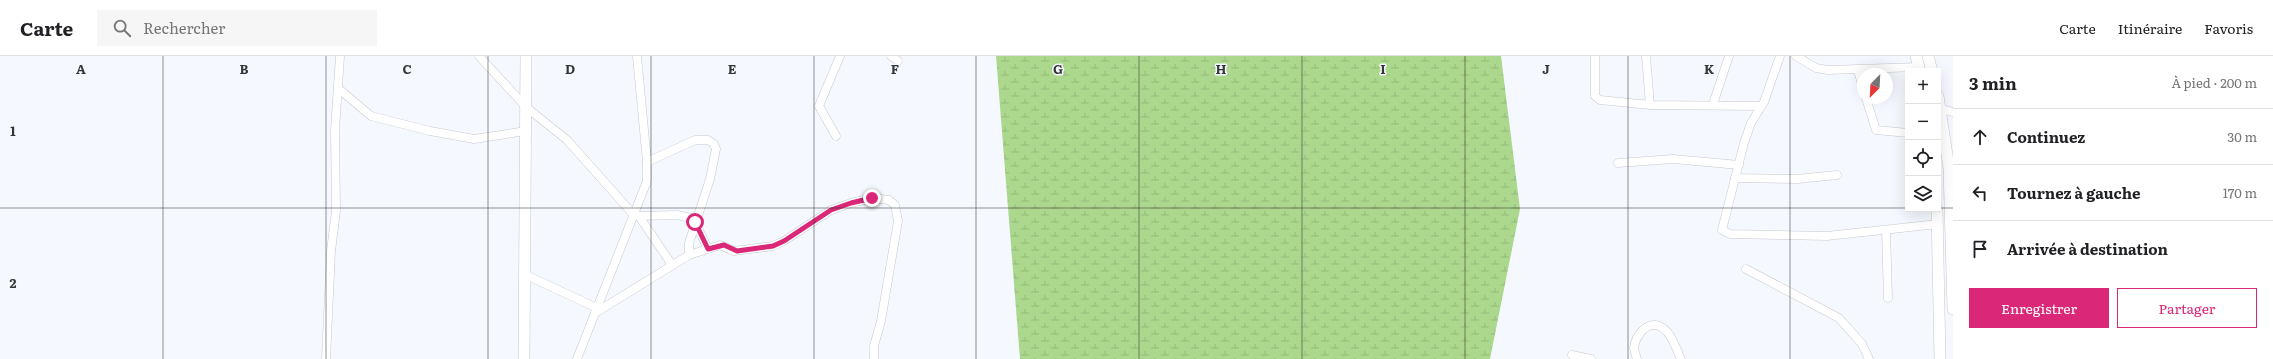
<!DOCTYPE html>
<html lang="fr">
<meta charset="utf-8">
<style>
:root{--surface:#fff;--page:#f6f6f6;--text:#202124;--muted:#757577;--line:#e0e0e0;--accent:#db2777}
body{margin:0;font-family:Literata,serif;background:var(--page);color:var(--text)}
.controls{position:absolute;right:12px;top:12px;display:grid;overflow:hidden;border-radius:0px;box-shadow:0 4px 16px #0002}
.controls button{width:36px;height:36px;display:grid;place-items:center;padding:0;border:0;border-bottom:1px solid var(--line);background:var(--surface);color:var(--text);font:20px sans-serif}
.compass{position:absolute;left:1857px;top:12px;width:36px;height:36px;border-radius:50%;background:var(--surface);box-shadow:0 4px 16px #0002;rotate:204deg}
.stop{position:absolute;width:12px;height:12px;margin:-9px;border:3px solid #db2777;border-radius:50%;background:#fff}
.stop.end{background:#db2777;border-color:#fff;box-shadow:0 1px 4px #0008}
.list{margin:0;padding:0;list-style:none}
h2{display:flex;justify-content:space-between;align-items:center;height:52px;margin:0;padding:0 16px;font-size:17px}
h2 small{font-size:13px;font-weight:400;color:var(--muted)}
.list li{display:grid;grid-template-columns:26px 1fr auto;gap:12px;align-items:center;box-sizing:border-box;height:56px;padding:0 16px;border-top:1px solid var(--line)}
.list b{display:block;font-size:15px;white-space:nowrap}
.list em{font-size:13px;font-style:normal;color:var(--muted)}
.actions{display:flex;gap:8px;padding:12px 16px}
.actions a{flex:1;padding:9px 0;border:1px solid var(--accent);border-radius:0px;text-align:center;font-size:14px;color:var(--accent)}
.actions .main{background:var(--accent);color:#fff}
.icon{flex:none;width:22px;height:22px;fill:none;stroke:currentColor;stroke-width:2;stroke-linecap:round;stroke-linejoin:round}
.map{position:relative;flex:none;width:1953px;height:303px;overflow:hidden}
header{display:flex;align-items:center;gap:24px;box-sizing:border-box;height:56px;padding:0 20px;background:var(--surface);border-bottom:1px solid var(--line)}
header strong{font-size:19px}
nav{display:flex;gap:22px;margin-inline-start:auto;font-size:14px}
.search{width:280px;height:36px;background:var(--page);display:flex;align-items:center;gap:10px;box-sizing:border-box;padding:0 14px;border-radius:0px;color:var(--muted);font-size:15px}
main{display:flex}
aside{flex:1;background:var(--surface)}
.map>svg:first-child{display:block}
</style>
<header>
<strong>Carte</strong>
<div class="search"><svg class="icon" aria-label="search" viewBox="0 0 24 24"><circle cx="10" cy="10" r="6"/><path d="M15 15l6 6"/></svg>Rechercher</div>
<nav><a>Carte</a><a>Itinéraire</a><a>Favoris</a></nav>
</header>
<main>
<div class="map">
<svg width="1953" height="303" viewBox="0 0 1953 303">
<defs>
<pattern id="wetland-marsh" width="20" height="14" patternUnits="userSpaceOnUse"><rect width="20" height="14" fill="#acd88e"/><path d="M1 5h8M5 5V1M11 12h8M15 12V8" fill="none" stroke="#95ba7b"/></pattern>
</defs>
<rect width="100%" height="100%" fill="#f5f8fe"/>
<!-- wetland -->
<polygon fill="url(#wetland-marsh)" points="996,0 1501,0 1520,153 1490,303 1020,303"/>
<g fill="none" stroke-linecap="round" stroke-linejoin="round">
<defs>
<g id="street">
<polyline points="479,0 526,51 567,84 633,158 639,160 677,159 696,163"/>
<polyline points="891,0 898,5"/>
<polyline points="1595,0 1595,40 1600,44 1650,49 1761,50"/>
<polyline points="1646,0 1650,49"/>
<polyline points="1780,0 1764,46 1751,67 1744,87 1722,174 1730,178 1827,180 1938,168"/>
<polyline points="1796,0 1816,12 1828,14 1919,11"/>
<polyline points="1858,14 1863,32"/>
<polyline points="339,33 371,60 430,75 474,83 526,75"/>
<polyline points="1866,42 1876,74 1908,77"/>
<polyline points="1713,48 1729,0"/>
<polyline points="1941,53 1953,56"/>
<polyline points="836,80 819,50 840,0"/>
<polyline points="647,106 695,84 708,84 714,88 716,93 710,123 689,187 689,199"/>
<polyline points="1618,107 1673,103 1739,109"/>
<polyline points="1735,122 1797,123 1837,119"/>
<polyline points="639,160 672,209"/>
<polyline points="695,166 708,193"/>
<polyline points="1886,175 1888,242"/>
<polyline points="1746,213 1839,262 1862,288 1869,303"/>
<polyline points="526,219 597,252"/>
<polyline points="595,257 689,199 720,189 734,195 773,190 784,185 831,154 851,147 872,142 889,144 895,149 898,165 881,265 874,290 874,303"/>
<polyline points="1572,299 1591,303"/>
<polyline points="326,303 331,195 336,155 335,74 340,0"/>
<polyline points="577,303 647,125 647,106 637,0"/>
<path d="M1637,303C1636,299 1634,295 1634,291C1636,280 1646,265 1659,270C1671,274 1676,293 1681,303"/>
</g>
<g id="secondary">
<polyline points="1916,0 1920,15"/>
<polyline points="1928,0 1932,15"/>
<polyline points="1938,40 1949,112 1953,253"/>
<polyline points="1937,153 1940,303"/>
<polyline points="524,303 526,0"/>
</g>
</defs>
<!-- street casing -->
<use href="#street" stroke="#c6c8ce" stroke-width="9"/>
<!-- secondary casing -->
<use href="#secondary" stroke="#c6c8ce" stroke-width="12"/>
<!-- street -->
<use href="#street" stroke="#fff" stroke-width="8"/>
<!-- secondary -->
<use href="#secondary" stroke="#fff" stroke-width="11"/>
</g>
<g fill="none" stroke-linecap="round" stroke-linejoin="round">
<!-- route -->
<polyline stroke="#db2777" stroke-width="5" points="695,166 708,193 724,189 737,195 773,190 784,185 831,154 851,147 872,142"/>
</g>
<!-- grid -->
<path fill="none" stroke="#353638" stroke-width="1" stroke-opacity="0.55" d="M163,0V303M326,0V303M488,0V303M651,0V303M814,0V303M976,0V303M1139,0V303M1302,0V303M1465,0V303M1628,0V303M1790,0V303M0,152H1908M1938,152H1953"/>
<g font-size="13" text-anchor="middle" font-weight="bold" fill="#353638" stroke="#f5f8fe" stroke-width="3" stroke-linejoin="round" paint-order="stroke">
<text x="81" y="18">A</text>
<text x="244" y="18">B</text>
<text x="407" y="18">C</text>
<text x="570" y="18">D</text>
<text x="732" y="18">E</text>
<text x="895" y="18">F</text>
<text x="1058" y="18">G</text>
<text x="1221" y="18">H</text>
<text x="1383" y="18">I</text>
<text x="1546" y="18">J</text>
<text x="1709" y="18">K</text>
<text x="13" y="80">1</text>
<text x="13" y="232">2</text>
</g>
</svg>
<div class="controls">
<button>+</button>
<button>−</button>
<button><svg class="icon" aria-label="locate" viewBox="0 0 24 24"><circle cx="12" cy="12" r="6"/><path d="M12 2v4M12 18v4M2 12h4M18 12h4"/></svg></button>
<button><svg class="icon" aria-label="layers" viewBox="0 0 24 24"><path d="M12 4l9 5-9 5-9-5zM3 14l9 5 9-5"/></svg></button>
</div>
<svg class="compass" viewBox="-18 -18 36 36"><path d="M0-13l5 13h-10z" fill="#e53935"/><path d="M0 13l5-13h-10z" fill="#757577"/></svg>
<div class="stop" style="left:695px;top:166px"></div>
<div class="stop end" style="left:872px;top:142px"></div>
</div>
<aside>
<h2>3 min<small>À pied · 200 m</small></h2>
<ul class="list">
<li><svg class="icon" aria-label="ahead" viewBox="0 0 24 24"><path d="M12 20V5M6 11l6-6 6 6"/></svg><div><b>Continuez</b></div><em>30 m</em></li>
<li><svg class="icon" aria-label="left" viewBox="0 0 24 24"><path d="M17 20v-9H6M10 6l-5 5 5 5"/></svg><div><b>Tournez à gauche</b></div><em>170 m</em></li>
<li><svg class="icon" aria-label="arrive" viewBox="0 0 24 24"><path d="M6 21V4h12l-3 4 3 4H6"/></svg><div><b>Arrivée à destination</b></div></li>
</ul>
<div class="actions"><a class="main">Enregistrer</a><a>Partager</a></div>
</aside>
</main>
